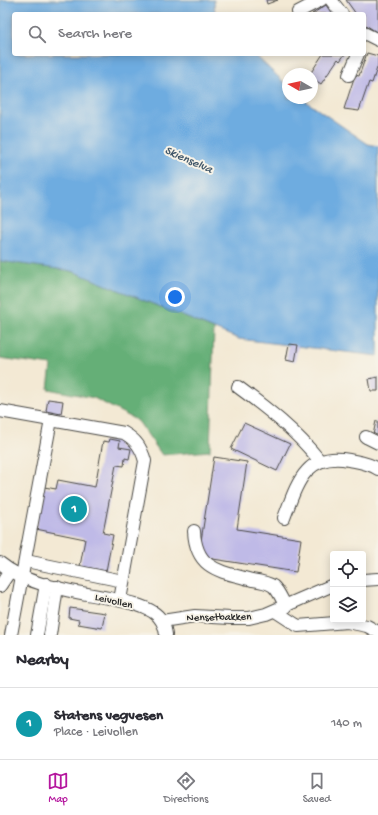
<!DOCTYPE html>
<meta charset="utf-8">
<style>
:root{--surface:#fff;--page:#f2f2f3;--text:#2b2b33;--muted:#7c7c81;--line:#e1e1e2;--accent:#b5179e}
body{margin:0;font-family:"Gochi Hand",sans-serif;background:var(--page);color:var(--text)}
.controls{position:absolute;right:12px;bottom:12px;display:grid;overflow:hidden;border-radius:4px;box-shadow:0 2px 10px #0003}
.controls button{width:36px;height:36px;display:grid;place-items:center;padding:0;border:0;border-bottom:1px solid var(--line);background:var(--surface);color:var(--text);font:20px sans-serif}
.compass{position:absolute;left:282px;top:68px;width:36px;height:36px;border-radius:50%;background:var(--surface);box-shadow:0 2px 10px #0003;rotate:279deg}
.you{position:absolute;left:175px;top:297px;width:14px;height:14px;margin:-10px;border:3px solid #fff;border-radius:50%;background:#1a73e8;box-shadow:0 0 0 6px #1a73e833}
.badge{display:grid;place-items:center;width:26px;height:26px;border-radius:50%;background:var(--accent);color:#fff;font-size:13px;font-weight:700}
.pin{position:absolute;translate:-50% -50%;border:2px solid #fff;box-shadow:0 1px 4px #0006}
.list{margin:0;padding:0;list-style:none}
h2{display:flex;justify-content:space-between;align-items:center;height:52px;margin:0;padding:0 16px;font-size:17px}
h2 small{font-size:13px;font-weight:400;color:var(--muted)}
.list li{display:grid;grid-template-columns:26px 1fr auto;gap:12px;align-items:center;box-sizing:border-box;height:72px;padding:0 16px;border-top:1px solid var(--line)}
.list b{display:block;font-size:15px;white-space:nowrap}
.list p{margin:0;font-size:13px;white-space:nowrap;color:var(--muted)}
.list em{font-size:13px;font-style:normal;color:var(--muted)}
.icon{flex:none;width:22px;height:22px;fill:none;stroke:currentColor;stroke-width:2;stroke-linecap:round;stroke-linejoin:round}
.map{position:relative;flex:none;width:378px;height:635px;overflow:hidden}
.search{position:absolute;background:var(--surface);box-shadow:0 2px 10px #0003;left:12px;right:12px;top:12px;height:44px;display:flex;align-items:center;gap:10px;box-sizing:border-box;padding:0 14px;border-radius:4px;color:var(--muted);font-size:15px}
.sheet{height:124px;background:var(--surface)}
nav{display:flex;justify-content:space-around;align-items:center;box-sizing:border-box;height:56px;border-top:1px solid var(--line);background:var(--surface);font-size:11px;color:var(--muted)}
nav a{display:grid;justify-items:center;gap:2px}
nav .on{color:var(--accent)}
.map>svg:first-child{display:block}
</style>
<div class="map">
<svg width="378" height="635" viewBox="0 0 378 635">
<rect width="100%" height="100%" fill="#f7f3e8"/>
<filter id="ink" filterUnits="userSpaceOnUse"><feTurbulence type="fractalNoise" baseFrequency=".025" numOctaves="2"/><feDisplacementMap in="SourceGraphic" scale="8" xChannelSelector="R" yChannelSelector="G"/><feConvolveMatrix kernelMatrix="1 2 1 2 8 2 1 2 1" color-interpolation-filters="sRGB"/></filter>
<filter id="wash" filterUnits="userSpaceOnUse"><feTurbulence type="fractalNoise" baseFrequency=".012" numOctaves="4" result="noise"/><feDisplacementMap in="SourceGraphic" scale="16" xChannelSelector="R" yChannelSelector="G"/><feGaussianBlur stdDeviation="0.9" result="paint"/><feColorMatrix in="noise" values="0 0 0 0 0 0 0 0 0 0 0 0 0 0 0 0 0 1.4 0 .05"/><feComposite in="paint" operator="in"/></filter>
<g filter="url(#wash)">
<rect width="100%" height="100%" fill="#f3e9d4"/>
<!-- forest -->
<polygon fill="#65af77" stroke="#486d51" points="0,261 72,271 214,329 210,451 162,455 138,421 94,398 48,389 51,365 0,358"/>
<!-- water -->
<polygon fill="#6eace0" stroke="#4c6c86" points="0,0 214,0 215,14 14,14 14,54 254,54 288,86 288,98 301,98 368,144 378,146 378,356 239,339 72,271 0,261"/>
<g id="blocks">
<!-- building -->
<g fill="#bfbae7">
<polygon points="266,0 278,0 267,4"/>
<polygon points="346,0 378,0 378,33 364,24 364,14 356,14"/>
<polygon points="326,5 332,14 312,14"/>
<polygon points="367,53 378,56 378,65 372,83 369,82 359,111 344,109 355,75 359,76"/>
<polygon points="323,54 345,54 340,61 338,59 321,84 315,80 314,82 312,81 312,74 310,74"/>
<polygon points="289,344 298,345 295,362 286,360"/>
<polygon points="378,377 378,391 371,391 369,379"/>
<polygon points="48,399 63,401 61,414 46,411"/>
<polygon points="376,421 378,421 378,436 373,435"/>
<polygon points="244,423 290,444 277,471 231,449"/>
<polygon points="110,439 120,441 119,447 131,449 129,459 125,458 124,466 116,465 103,533 113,535 106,571 80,566 85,539 36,529 44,487 56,489 58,480 95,487 103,441 109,442"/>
<polygon points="214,457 247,462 237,529 301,539 296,572 213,559 208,557 201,546 201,541"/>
<polygon points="70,608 105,613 102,628 78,624 79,620 69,618"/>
</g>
</g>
</g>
<g filter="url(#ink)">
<use href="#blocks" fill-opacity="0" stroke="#494844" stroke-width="1"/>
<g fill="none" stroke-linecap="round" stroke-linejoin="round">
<defs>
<g id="minor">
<polyline points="331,0 342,14"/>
<polyline points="298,12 321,0"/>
<polyline points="364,33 378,40"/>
<polyline points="349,75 358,54"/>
<path d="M238,387C268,409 296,431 320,461"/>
<path d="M0,411L124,433C136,440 141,447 145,461L120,600"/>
<polyline points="366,437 378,443"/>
<path d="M284,518C297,484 305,452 349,460C359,462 369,463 378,469"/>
<path d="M194,531C196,570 220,571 252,580C259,581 267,582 273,586C279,591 282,600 286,607"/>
<polyline points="26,561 123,581"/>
<path d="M0,563C29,587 73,591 109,598C123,601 141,604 153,612C161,617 165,626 166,635"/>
<polyline points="363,580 378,579"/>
<polyline points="0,586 10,571"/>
<polyline points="275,611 298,626 347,622 367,626 378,632"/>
<polyline points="162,621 195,616 230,618 249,618 266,614 333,585"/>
<polyline points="11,635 51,420"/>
<polyline points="37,635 46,584"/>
<polyline points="50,635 57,587"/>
</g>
</defs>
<!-- minor casing -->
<use href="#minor" stroke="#494844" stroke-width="14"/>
<!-- minor -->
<use href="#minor" stroke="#fff" stroke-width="12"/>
</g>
</g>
<g text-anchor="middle" stroke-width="4" stroke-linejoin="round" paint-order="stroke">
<!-- street labels -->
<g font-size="11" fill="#2b2b2b" stroke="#f7f3e8">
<text transform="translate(114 600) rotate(13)" y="4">Leivollen</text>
<text transform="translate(219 616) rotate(-1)" y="4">Nensetbakken</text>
</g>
<!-- water labels -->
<g font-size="12" font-style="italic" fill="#42586a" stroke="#f7f3e8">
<text transform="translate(189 159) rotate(24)" y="4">Skienselva</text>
</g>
</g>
</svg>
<div class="controls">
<button><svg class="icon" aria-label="locate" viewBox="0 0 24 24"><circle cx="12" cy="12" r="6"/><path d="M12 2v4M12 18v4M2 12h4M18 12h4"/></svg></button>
<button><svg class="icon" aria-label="layers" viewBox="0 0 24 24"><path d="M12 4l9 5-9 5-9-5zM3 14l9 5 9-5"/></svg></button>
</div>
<svg class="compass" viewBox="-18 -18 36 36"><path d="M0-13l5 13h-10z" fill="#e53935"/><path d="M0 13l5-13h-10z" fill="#7c7c81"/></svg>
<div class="you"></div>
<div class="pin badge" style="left:74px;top:509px;background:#0f9aa8">1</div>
<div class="search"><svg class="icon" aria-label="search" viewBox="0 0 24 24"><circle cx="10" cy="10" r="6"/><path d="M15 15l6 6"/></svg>Search here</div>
</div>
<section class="sheet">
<h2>Nearby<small></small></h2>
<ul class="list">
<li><span class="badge" style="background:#0f9aa8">1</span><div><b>Statens vegvesen</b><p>Place · Leivollen</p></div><em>140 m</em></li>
</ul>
</section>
<nav>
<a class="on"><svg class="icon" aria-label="map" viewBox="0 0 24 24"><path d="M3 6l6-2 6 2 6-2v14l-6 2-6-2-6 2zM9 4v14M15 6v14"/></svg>Map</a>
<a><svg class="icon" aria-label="directions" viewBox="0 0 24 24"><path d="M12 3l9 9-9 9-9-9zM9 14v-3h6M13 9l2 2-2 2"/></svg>Directions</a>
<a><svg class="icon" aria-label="saved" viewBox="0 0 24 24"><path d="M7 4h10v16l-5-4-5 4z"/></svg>Saved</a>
</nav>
